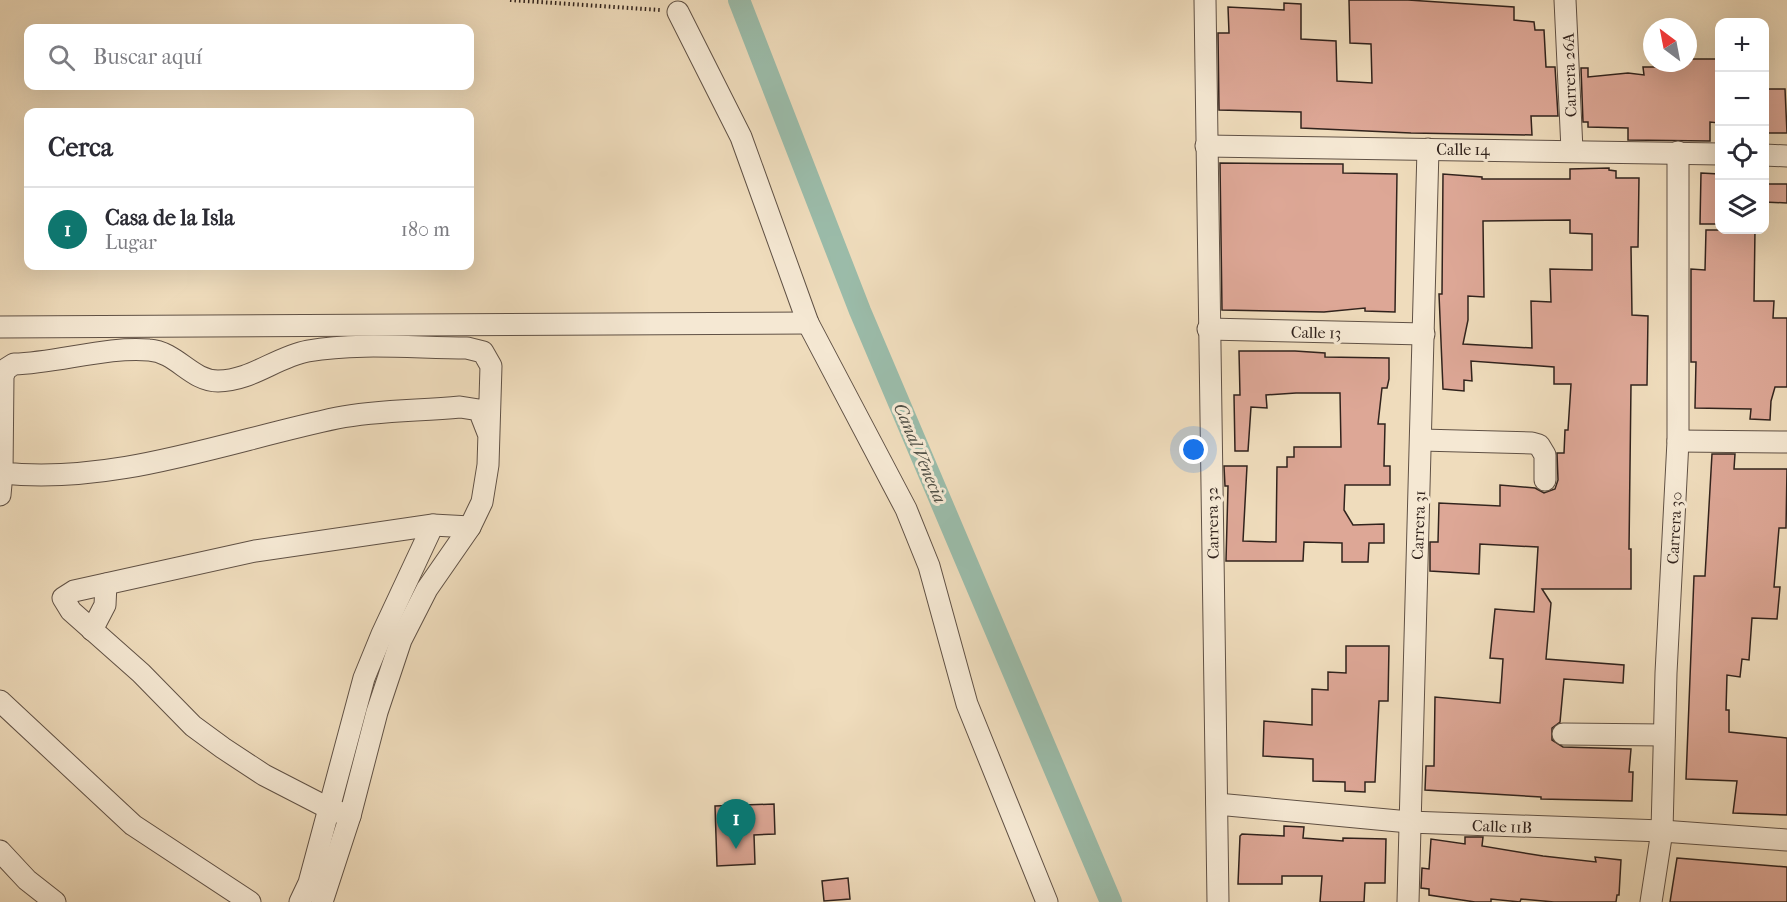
<!DOCTYPE html>
<html lang="es">
<meta charset="utf-8">
<style>
:root{--surface:#fff;--page:#f7f7f7;--text:#2b2b33;--muted:#7c7c81;--line:#e1e1e2;--accent:#0f766e}
body{margin:0;font-family:"IM FELL French Canon",serif;background:var(--page);color:var(--text)}
.controls{position:absolute;right:18px;top:18px;display:grid;overflow:hidden;border-radius:12px;box-shadow:0 6px 24px #0002}
.controls button{width:54px;height:54px;display:grid;place-items:center;padding:0;border:0;border-bottom:2px solid var(--line);background:var(--surface);color:var(--text);font:30px sans-serif}
.compass{position:absolute;left:1643px;top:18px;width:54px;height:54px;border-radius:50%;background:var(--surface);box-shadow:0 6px 24px #0002;rotate:328deg}
.you{position:absolute;left:1194px;top:450px;width:21px;height:21px;margin:-15px;border:4px solid #fff;border-radius:50%;background:#1a73e8;box-shadow:0 0 0 9px #1a73e833}
.badge{display:grid;place-items:center;width:39px;height:39px;border-radius:50%;background:var(--accent);color:#fff;font-size:20px;font-weight:700}
.pin{position:absolute;translate:-50% -50px;filter:drop-shadow(0 2px 3px #0008)}
.pin::after{content:'';position:absolute;top:32px;width:21px;height:18px;background:inherit;clip-path:polygon(0 0,100% 0,50% 100%)}
.list{margin:0;padding:0;list-style:none}
h2{display:flex;justify-content:space-between;align-items:center;height:78px;margin:0;padding:0 24px;font-size:26px}
h2 small{font-size:20px;font-weight:400;color:var(--muted)}
.list li{display:grid;grid-template-columns:39px 1fr auto;gap:18px;align-items:center;box-sizing:border-box;height:84px;padding:0 24px;border-top:2px solid var(--line)}
.list b{display:block;font-size:22px;white-space:nowrap}
.list p{margin:0;font-size:20px;white-space:nowrap;color:var(--muted)}
.list em{font-size:20px;font-style:normal;color:var(--muted)}
.icon{flex:none;width:33px;height:33px;fill:none;stroke:currentColor;stroke-width:2;stroke-linecap:round;stroke-linejoin:round}
.map{position:relative;flex:none;width:1787px;height:902px;overflow:hidden}
.search{position:absolute;background:var(--surface);box-shadow:0 6px 24px #0002;left:24px;top:24px;width:450px;height:66px;display:flex;align-items:center;gap:15px;box-sizing:border-box;padding:0 21px;border-radius:12px;color:var(--muted);font-size:22px}
.panel{position:absolute;background:var(--surface);box-shadow:0 6px 24px #0002;left:24px;top:108px;width:450px;height:162px;border-radius:12px}
.map>svg:first-child{display:block}
</style>
<div class="map">
<svg width="1787" height="902" viewBox="0 0 1787 902">
<rect width="100%" height="100%" fill="#efdcbc"/>
<filter id="stains"><feTurbulence type="fractalNoise" baseFrequency=".00333" numOctaves="4"/><feColorMatrix values="0 0 0 0 .2 0 0 0 0 .09 0 0 0 0 .02 0 0 0 .5 -.17"/></filter>
<radialGradient id="worn" r=".72"><stop offset=".6" stop-color="#630" stop-opacity="0"/><stop offset="1" stop-color="#630" stop-opacity=".3"/></radialGradient>
<g fill="none" stroke-linecap="round" stroke-linejoin="round">
<!-- canal -->
<polyline stroke="#9bbcaa" stroke-width="22" points="739,0 860,311 1111,902"/>
</g>
<!-- building -->
<g fill="#dda796" stroke="#31231d" stroke-width="1.5" fill-rule="evenodd">
<polygon points="1349,0 1408,0 1514,7 1514,20 1534,22 1535,30 1544,30 1546,67 1555,67 1558,116 1531,116 1532,135 1411,133 1301,128 1301,112 1219,110 1218,33 1229,33 1228,7 1284,10 1284,3 1301,4 1301,39 1336,41 1337,81 1372,83 1371,44 1350,43"/>
<polygon points="1688,59 1719,59 1719,123 1710,122 1710,141 1628,140 1628,128 1588,127 1588,122 1583,122 1581,68 1588,68 1588,77 1628,73 1644,75 1643,67 1676,67 1676,63 1688,63"/>
<polygon points="1764,89 1785,89 1787,133 1764,133"/>
<polygon points="1220,163 1343,164 1343,173 1397,174 1395,312 1365,311 1365,308 1324,312 1222,310"/>
<path d="M1609,168V170L1616,171V178H1639L1638,247H1631L1632,315L1648,316L1647,385H1631L1629,549H1631V589H1542L1551,603L1546,659L1624,665L1623,683L1564,679L1560,722L1552,728V740L1563,747L1631,749L1629,772H1633L1632,801L1541,799V797L1425,790L1426,766H1434L1435,697L1500,703L1503,659L1490,658L1495,609L1534,612L1538,547L1480,544L1479,574L1430,571V542H1438L1439,503L1500,506V485L1535,488L1544,493L1555,489L1558,480L1557,453H1564L1565,430H1568L1571,384H1554V367L1471,361L1472,381L1464,380V391L1443,389L1439,294H1442L1443,174L1482,177V179H1570V169ZM1570,220V233L1592,234V270L1550,269L1551,302L1531,301L1532,348L1463,344L1468,320V296L1484,297L1483,221Z"/>
<polygon points="1701,173 1719,174 1719,224 1700,224"/>
<polygon points="1764,184 1787,184 1787,203 1764,202"/>
<polygon points="1706,230 1755,230 1754,301 1774,301 1773,318 1787,318 1787,387 1775,387 1771,401 1770,420 1750,419 1751,409 1695,408 1696,362 1691,362 1691,269 1705,270"/>
<polygon points="1239,351 1295,351 1325,353 1325,357 1389,358 1389,379 1387,388 1382,388 1378,424 1385,424 1384,466 1390,466 1390,485 1345,485 1344,510 1353,525 1384,524 1384,543 1369,543 1368,562 1342,562 1342,543 1304,542 1303,561 1226,561 1228,486 1225,486 1224,466 1247,466 1243,541 1276,542 1277,467 1287,467 1287,457 1294,457 1294,447 1341,447 1340,393 1296,393 1266,395 1267,408 1251,407 1248,451 1235,451 1234,395 1240,395"/>
<polygon points="1712,454 1735,454 1734,469 1787,469 1786,528 1779,528 1774,587 1780,587 1777,619 1752,618 1749,660 1742,659 1740,677 1727,675 1726,710 1729,710 1729,732 1787,738 1787,815 1733,813 1737,781 1686,779 1694,576 1705,576"/>
<polygon points="1346,646 1389,646 1388,701 1379,701 1375,782 1365,782 1365,792 1345,791 1345,782 1313,781 1313,759 1263,756 1264,721 1312,725 1312,689 1328,690 1328,672 1346,673"/>
<polygon points="774,804 775,834 754,835 755,864 717,866 715,806"/>
<polygon points="1284,826 1304,827 1303,838 1343,841 1343,838 1386,839 1385,883 1365,883 1364,902 1320,902 1322,876 1282,876 1282,884 1238,884 1240,836 1242,834 1284,836"/>
<polygon points="1465,837 1483,837 1482,846 1543,856 1596,862 1595,857 1621,860 1619,895 1617,895 1616,902 1554,902 1521,899 1520,902 1491,899 1491,902 1475,902 1429,895 1429,889 1421,888 1422,868 1429,869 1431,839 1465,844"/>
<polygon points="1677,858 1787,867 1787,902 1670,902"/>
<polygon points="848,878 850,899 824,901 822,881"/>
</g>
<g fill="none" stroke-linecap="round" stroke-linejoin="round">
<defs>
<g id="minor">
<polyline points="1205,0 1218,902"/>
<polyline points="1565,0 1572,150"/>
<polyline points="678,12 741,137 808,323 906,509 929,566 967,704 1047,902"/>
<polyline points="1206,146 1720,154"/>
<polyline points="1764,155 1787,156"/>
<polyline points="0,327 808,323"/>
<polyline points="1208,329 1424,334"/>
<polyline points="1421,440 1532,443 1539,445 1545,455 1545,480"/>
<polyline points="1678,441 1787,442"/>
<polyline points="0,473 2,473 0,495"/>
<polyline points="92,630 105,605 106,584"/>
<polyline points="0,701 133,825 250,902"/>
<polyline points="1563,734 1664,735"/>
<polyline points="1217,804 1409,822 1662,831 1787,840"/>
<polyline points="350,816 330,809 264,775 223,748 193,726 141,673 71,611 63,598 74,591 255,551 433,525 470,527"/>
<polyline points="0,851 27,880 55,902"/>
<polyline points="300,902 309,883 364,678 382,634 433,525"/>
<path d="M322,902L350,816L377,712L401,640L427,589L470,527L482,502L488,465L491,366L483,352L467,348C415,348 359,342 308,351C276,357 251,381 218,381C191,381 177,352 149,350C108,346 57,363 14,364L6,369L3,376L2,473C116,485 227,441 337,418C377,410 420,411 460,407L479,410L488,433"/>
<polyline points="1408,902 1428,149"/>
<polyline points="1651,902 1662,831 1666,673 1678,441 1678,152"/>
</g>
</defs>
<!-- minor casing -->
<use href="#minor" stroke="#605145" stroke-width="23"/>
<!-- path -->
<polyline stroke="#31231d" stroke-width="4" stroke-dasharray="1.5 3" stroke-linecap="butt" points="510,0 660,10"/>
<!-- minor -->
<use href="#minor" stroke="#f5e8d3" stroke-width="21"/>
</g>
<g text-anchor="middle" stroke-width="6" stroke-linejoin="round" paint-order="stroke">
<!-- street labels -->
<g font-size="16" fill="#31231d" stroke="#f5e8d3">
<text transform="translate(1569 75) rotate(-92)" y="6">Carrera 26A</text>
<text x="1463" y="155">Calle 14</text>
<text transform="translate(1316 332) rotate(1)" y="6">Calle 13</text>
<text transform="translate(1212 523) rotate(-91)" y="6">Carrera 32</text>
<text transform="translate(1418 525) rotate(-88)" y="6">Carrera 31</text>
<text transform="translate(1674 528) rotate(-87)" y="6">Carrera 30</text>
<text transform="translate(1502 826) rotate(2)" y="6">Calle 11B</text>
</g>
<!-- water labels -->
<g font-size="18" font-style="italic" fill="#515147" stroke="#f5e8d3">
<text transform="translate(920 453) rotate(67)" y="6">Canal Venecia</text>
</g>
</g>
<rect width="100%" height="100%" filter="url(#stains)"/>
<rect width="100%" height="100%" fill="url(#worn)"/>
</svg>
<div class="controls">
<button>+</button>
<button>−</button>
<button><svg class="icon" aria-label="locate" viewBox="0 0 24 24"><circle cx="12" cy="12" r="6"/><path d="M12 2v4M12 18v4M2 12h4M18 12h4"/></svg></button>
<button><svg class="icon" aria-label="layers" viewBox="0 0 24 24"><path d="M12 4l9 5-9 5-9-5zM3 14l9 5 9-5"/></svg></button>
</div>
<svg class="compass" viewBox="-18 -18 36 36"><path d="M0-13l5 13h-10z" fill="#e53935"/><path d="M0 13l5-13h-10z" fill="#7c7c81"/></svg>
<div class="you"></div>
<div class="pin badge" style="left:736px;top:849px">1</div>
<div class="search"><svg class="icon" aria-label="search" viewBox="0 0 24 24"><circle cx="10" cy="10" r="6"/><path d="M15 15l6 6"/></svg>Buscar aquí</div>
<section class="panel">
<h2>Cerca<small></small></h2>
<ul class="list">
<li><span class="badge">1</span><div><b>Casa de la Isla</b><p>Lugar</p></div><em>180 m</em></li>
</ul>
</section>
</div>
